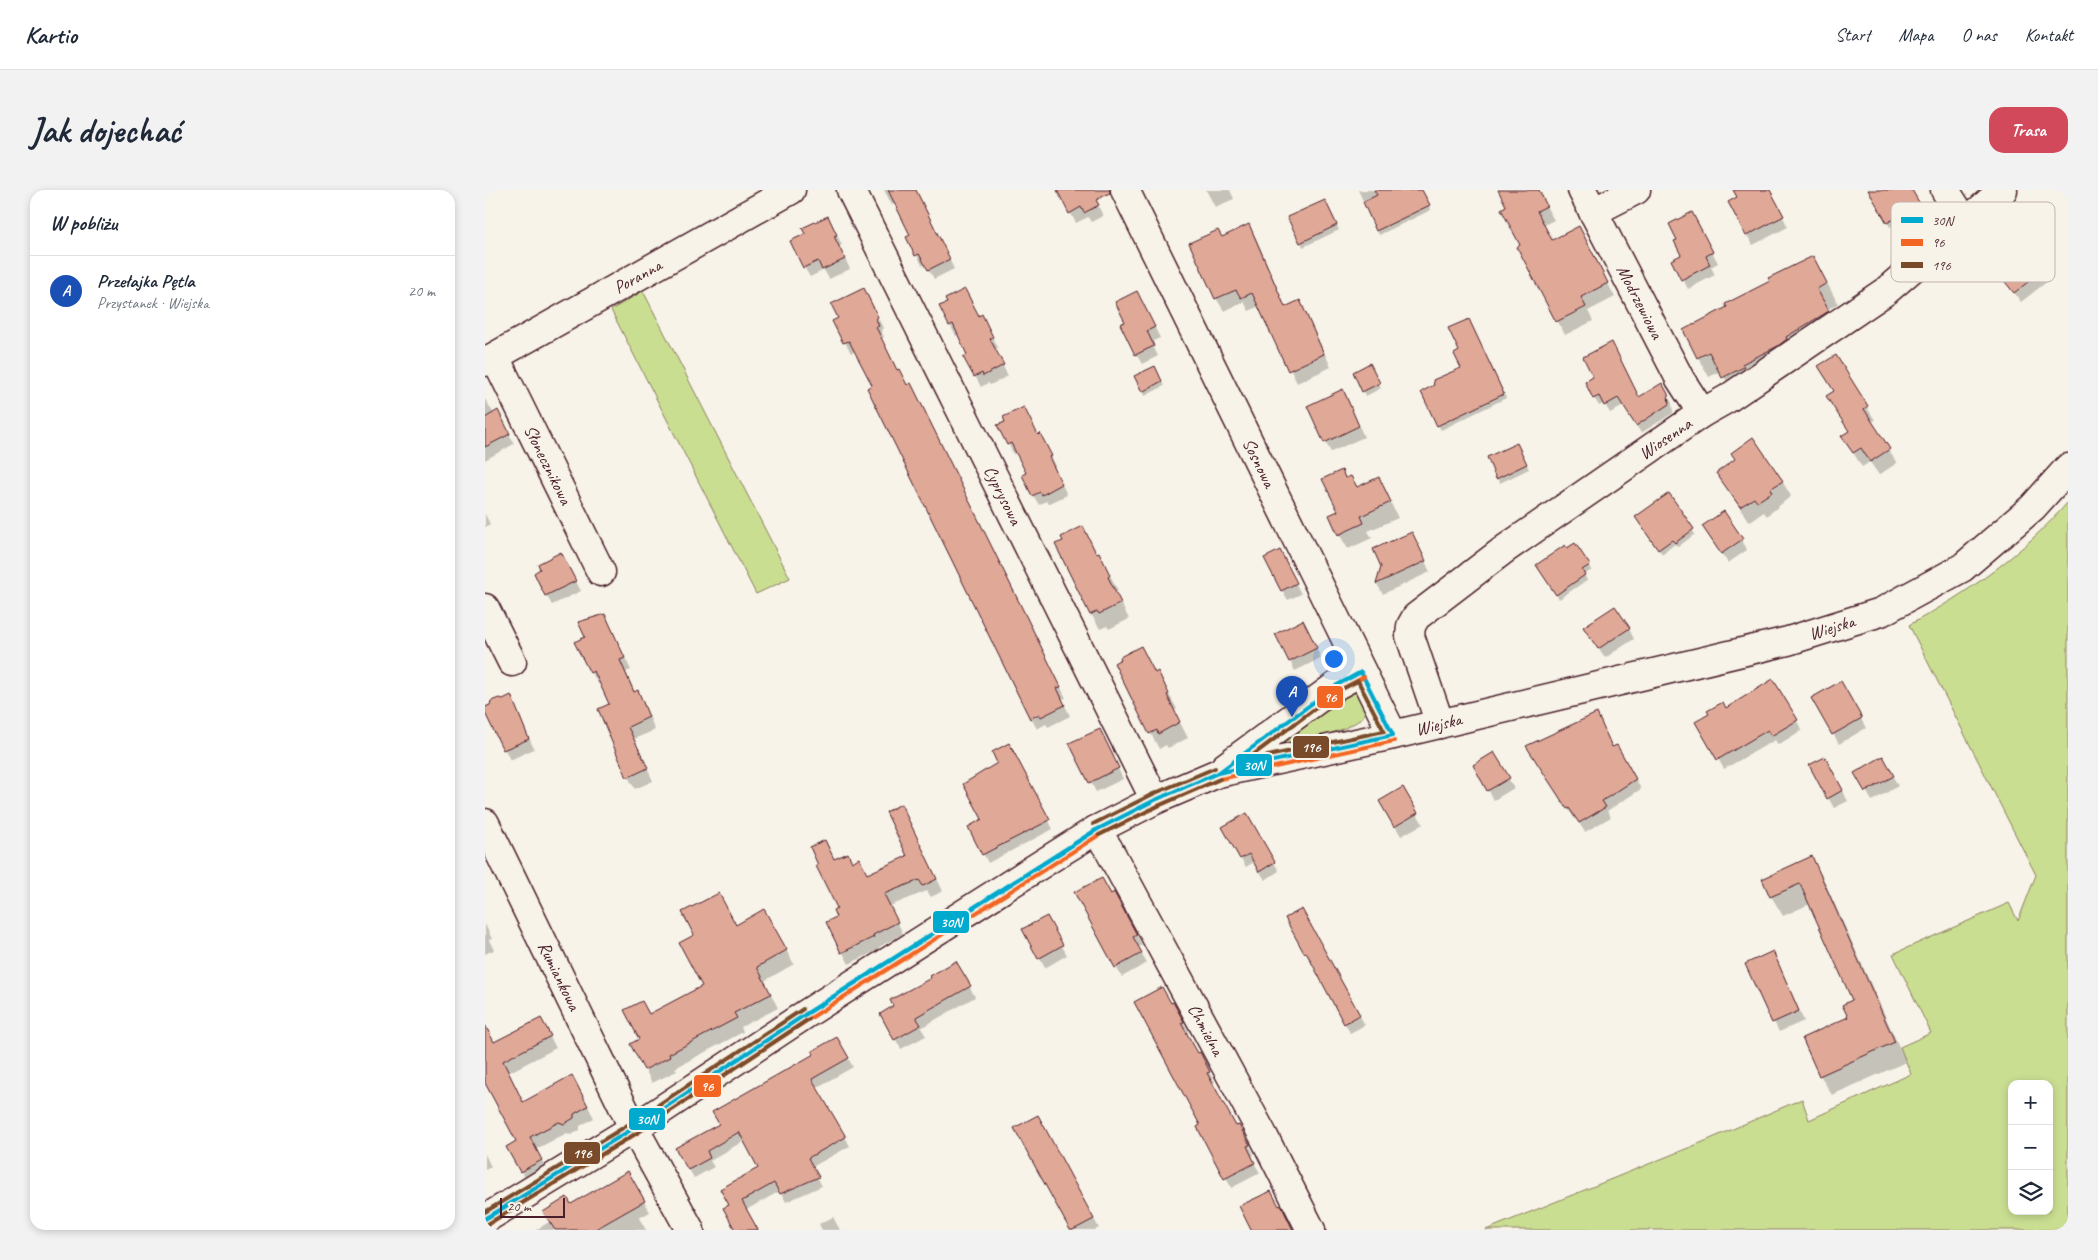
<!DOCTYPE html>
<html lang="pl">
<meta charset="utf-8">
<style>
:root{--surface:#fff;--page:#f2f2f3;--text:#1f2937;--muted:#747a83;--line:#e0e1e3;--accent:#d1495b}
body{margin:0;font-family:Caveat,sans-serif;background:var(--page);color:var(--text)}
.controls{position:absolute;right:15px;bottom:15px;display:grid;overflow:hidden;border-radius:10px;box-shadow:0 2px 8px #0003}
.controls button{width:45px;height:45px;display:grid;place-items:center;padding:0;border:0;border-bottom:1px solid var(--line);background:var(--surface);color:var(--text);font:25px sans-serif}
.scale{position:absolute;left:15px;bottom:12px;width:65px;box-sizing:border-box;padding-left:5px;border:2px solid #4a1f2b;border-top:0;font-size:14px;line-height:18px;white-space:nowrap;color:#4a1f2b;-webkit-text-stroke:4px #f7f3e8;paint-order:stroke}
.you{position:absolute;left:848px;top:468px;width:18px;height:18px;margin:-12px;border:4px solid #fff;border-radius:50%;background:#1a73e8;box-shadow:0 0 0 8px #1a73e833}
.badge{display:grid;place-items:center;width:32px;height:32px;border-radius:50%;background:var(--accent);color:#fff;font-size:16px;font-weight:700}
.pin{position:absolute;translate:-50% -41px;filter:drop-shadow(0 1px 2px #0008)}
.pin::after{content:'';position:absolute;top:26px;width:18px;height:15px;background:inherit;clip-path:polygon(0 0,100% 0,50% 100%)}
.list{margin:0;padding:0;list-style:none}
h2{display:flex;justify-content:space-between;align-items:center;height:65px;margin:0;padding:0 20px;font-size:21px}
h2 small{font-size:16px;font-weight:400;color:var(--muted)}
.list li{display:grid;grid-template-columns:32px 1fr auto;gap:15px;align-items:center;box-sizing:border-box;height:70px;padding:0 20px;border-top:1px solid var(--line)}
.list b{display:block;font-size:19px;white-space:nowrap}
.list p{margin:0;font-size:16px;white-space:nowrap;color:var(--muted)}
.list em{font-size:16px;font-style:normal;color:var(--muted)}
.icon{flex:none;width:28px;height:28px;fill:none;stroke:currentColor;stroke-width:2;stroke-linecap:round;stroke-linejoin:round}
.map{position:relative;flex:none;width:1583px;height:1040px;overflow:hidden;border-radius:15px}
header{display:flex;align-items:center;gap:30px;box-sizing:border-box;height:70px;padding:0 25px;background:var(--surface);border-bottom:1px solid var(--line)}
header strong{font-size:24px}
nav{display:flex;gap:28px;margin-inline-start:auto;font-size:18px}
.intro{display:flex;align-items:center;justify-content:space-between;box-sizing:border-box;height:120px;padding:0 30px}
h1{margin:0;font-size:35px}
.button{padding:12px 22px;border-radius:15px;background:var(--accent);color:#fff;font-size:18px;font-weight:700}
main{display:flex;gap:30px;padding:0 30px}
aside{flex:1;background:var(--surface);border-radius:15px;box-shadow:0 2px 8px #0003}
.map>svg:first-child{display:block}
</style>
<header>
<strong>Kartio</strong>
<nav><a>Start</a><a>Mapa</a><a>O nas</a><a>Kontakt</a></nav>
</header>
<div class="intro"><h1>Jak dojechać</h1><a class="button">Trasa</a></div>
<main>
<aside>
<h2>W pobliżu<small></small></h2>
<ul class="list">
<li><span class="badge" style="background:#1a4fb4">A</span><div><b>Przełajka Pętla</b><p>Przystanek · Wiejska</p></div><em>20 m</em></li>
</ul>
</aside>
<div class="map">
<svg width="1583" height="1040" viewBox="0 0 1583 1040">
<rect width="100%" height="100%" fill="#f7f3e8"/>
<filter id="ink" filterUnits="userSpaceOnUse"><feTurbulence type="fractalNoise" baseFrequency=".02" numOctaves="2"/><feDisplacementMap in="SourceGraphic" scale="10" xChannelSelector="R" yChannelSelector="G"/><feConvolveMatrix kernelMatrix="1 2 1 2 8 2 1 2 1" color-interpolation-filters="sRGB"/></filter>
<g filter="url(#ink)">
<!-- green -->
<g fill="#cade92" stroke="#8a7e5e" fill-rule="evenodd">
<polygon points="158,101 305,388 271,404 126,120"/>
<path d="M1583,312V1040H1001L1218,952L1317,909L1324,930L1426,884L1415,857L1446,843L1408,764L1524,713L1533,731L1551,685L1424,435C1483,403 1539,363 1583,312ZM1527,894H1564V1021H1527Z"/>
<path d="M866,502H872C876,508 882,515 880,523C875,540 804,555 786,560L780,555Z"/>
</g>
<!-- shadow -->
<g fill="#0003">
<polygon points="399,0 430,0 469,79 449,89 441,74 437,75 432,65 423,48 426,46 411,14 407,15"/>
<polygon points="573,0 606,0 618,26 606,32 603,27 591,33"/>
<polygon points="721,0 745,0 749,9 730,17"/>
<polygon points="873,0 937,0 946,20 894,45"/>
<polygon points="1014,0 1052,0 1069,30 1059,35 1067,52 1094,38 1130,107 1103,121 1108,131 1080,145 1034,58 1037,56 1023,17"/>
<polygon points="1250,0 1284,0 1303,37 1268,55 1262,45 1254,8"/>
<polygon points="1384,0 1425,0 1436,19 1405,37"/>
<polygon points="842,16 854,40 818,57 816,52"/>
<polygon points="343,27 357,55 354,56 365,79 344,89 339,80 325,87 319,77 321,44"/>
<polygon points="1212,33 1233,73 1226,77 1230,85 1203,99 1198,89 1198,65"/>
<polygon points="763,35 771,48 801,118 822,125 846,177 812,193 774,116 764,121 759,112 739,121 731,108"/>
<polygon points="1547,57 1568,87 1536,112 1515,83"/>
<polygon points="1339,87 1353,114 1343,119 1354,142 1250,207 1236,181 1224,187 1213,167"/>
<polygon points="384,110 398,138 396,140 399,147 396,149 412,181 431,205 581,508 577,509 585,526 563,537 561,534 552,539 546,528 389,196 371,161 366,163 349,132"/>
<polygon points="657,112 675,148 666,152 673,166 657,174 651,164 642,132"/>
<polygon points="455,117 494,127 502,136 513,158 509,159 523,186 505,195 503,193 496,197 480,167 484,165 474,144 471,146"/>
<polygon points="986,135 1021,208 956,240 953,235 977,179 976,162"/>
<polygon points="1350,167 1390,230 1386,233 1412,273 1394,285 1385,272 1377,277 1358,246 1365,242 1350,202"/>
<polygon points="887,179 896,198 881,206 879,201"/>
<polygon points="672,182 679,196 660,206 658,201"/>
<polygon points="1110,188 1155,208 1176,195 1187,213 1188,223 1156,243 1139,216 1125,223 1119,213 1114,216 1109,208"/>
<polygon points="0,209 9,224 18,232 29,254 0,270"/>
<polygon points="863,210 879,247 846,262 840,252"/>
<polygon points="514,236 553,246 561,255 571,276 569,277 582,305 563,314 561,311 554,315 548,305 542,283 532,263 529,265"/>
<polygon points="1034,259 1044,279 1015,293 1012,288"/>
<polygon points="1232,283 1297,291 1306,306 1282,326 1279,322 1264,332"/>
<polygon points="894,288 913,328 883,341 887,348 863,359 854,344 854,322 861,290 872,298"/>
<polygon points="1183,305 1210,344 1193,357 1190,354 1177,364 1154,332"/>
<polygon points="0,324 5,334 0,337"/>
<polygon points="927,343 945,382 898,404 892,394 898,377"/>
<polygon points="1224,346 1257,350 1262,360 1243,373"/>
<polygon points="614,363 633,401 630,402 644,429 624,439 622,436 615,439 606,424 611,364"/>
<polygon points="800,372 816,404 803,410 797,400"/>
<polygon points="81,373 96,401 67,415 61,405"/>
<polygon points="1104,375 1107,380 1099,385 1102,390 1074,409 1055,380"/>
<polygon points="119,425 146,480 141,482 150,503 152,502 159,514 170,540 149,549 168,591 150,599 143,587 126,515 116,493 113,494 90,453 101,447"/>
<polygon points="1144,439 1149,449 1120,468 1105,447"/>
<polygon points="823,441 836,468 810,481 791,444"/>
<polygon points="630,474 670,484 672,483 692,519 689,521 703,548 683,558 681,555 674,559"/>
<polygon points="1288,491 1317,540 1293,555 1290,550 1239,579 1212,533 1241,520"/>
<polygon points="1356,493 1381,538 1354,554 1328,508"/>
<polygon points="26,507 49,559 25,570 0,518 14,509 18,510"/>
<polygon points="1112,525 1128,558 1132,556 1156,599 1122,621 1126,627 1100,642 1090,627 1089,628 1049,566"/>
<polygon points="620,550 638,589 611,602 586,554"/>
<polygon points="529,563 568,639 503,673 485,637 499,630"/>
<polygon points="1009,564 1029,598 1009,610 989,575"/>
<polygon points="1339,568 1363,611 1349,618 1325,576"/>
<polygon points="1398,568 1413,596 1387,611 1371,583"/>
<polygon points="917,599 938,634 916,646 895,611"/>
<polygon points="416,616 458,701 446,707 442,701 405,716 418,744 394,757 395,759 364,774 342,733 353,727 350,671 367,673 382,686 423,666"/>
<polygon points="761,625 794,681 780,690 769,672 761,677 738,638"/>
<polygon points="1326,668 1338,688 1421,872 1347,905 1335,885 1364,828 1369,811 1325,714 1298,726 1286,706"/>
<polygon points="628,704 657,755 653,757 662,773 637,787 631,777 626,705"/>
<polygon points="279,721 309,774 279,791 293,818 256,837 258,842 190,878 192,881 167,893 147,854 156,850 164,826 218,797 251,737"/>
<polygon points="817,721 880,835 865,843 828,771 826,772 820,762"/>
<polygon points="561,727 582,765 560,778 539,740"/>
<polygon points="0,734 7,749 4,750 9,760 0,764"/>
<polygon points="471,772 490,807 436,838 441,846 416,859 396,824"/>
<polygon points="1293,773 1319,831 1294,842 1261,774"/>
<polygon points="688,814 704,842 700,844 730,892 727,894 751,938 760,946 769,965 766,967 775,983 746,998 717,936 686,815"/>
<polygon points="62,841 71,858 23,883 38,913 94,899 109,928 95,936 95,940 86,945 82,943 51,959 63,982 43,993 23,957 33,952 0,890 0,857"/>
<polygon points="352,849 368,877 331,898 365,956 327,977 337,996 301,1012 295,1001 261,1020 272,1040 251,1040 246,1015 275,978 260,950 225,971 229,977 209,988 192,958 236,934"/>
<polygon points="552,927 614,1038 610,1040 587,1040"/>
<polygon points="0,964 6,977 0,980"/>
<polygon points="143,983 165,1022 154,1028 161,1040 51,1040"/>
<polygon points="348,1027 355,1040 337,1040 334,1034"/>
</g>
<!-- building -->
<g fill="#e0a897" stroke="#4a1f2b">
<polygon points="403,0 431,0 465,69 443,80 434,64 430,66 421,47 425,45"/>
<polygon points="572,0 625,0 625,3 611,10 614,15 599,23 596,17 584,24"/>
<polygon points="889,0 937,0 945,15 891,41 878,12 892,5"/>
<polygon points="1013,0 1054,0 1062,16 1052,21 1067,50 1094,36 1123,93 1096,107 1101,117 1071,132 1032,57 1035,55 1016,19 1021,16"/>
<polygon points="1248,0 1285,0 1299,26 1261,46 1243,12 1252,7"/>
<polygon points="1383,0 1427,0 1435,14 1402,33"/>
<polygon points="840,10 852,35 815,53 802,27"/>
<polygon points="1207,22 1228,62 1221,66 1225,75 1196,90 1186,70 1196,65 1189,51 1192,50 1184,34"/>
<polygon points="343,26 352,45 349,46 360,69 337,80 333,71 318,78 305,51 320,44 317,38"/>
<polygon points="764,34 800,117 815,110 839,164 803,181 767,103 756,108 751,100 730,109 704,53 733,40 737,47"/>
<polygon points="1547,55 1563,76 1529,103 1513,83"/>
<polygon points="1328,66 1342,93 1332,99 1344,121 1301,147 1302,149 1293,156 1257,174 1259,177 1237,188 1224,162 1212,168 1198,140 1242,117 1240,114 1285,91 1283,88"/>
<polygon points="379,98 393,127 391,129 394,136 391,137 412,180 414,179 422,195 426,193 576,497 572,498 580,515 556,527 554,524 545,529 382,198 387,195 364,151 358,153 347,131 353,128 346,114"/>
<polygon points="480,99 494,126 497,124 508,147 505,149 519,175 498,186 497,183 489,187 478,167 482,165 468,134 464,136 454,116 462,113 460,109"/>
<polygon points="652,101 670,137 662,141 669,156 650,165 635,134 640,132 630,112"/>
<polygon points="984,129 1019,204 952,236 936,202 949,195 948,190 976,178 969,164 974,161 963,138"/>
<polygon points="1127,152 1154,207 1177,193 1183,204 1184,214 1151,236 1133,208 1119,216 1114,206 1108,209 1100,192 1108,187 1098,167"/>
<polygon points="1351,165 1383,216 1379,219 1405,259 1385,272 1376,258 1368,263 1356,246 1364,241 1341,206 1349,201 1333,176"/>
<polygon points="885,173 895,193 877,202 868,182"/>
<polygon points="670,176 677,191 657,202 649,186"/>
<polygon points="858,199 874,236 839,253 822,216"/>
<polygon points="539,217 553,245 555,243 567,266 564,267 577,294 557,305 555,302 547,306 537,285 541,283 526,253 522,255 512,235 520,232 518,227"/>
<polygon points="13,220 25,244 0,257 0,228"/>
<polygon points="1268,247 1298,291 1285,299 1287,302 1272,312 1269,308 1255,317 1231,283 1250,269 1246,263"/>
<polygon points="1032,253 1042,274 1011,289 1002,267"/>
<polygon points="857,280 860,288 866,286 872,297 894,287 906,312 876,326 879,333 853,345 844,325 853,321 837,289"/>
<polygon points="1184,303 1209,339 1190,353 1187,350 1173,360 1150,327"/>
<polygon points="1239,321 1258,349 1236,364 1217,336"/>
<polygon points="598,336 611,363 614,362 625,385 623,387 636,413 614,424 612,421 605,425 570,354 578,351 576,347"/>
<polygon points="927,342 941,371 891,394 896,377 888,359"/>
<polygon points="1090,353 1105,375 1097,380 1100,385 1071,405 1051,375 1080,355 1082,358"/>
<polygon points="795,360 812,393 796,401 779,368"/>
<polygon points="76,362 91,391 60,406 49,383 55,379 53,374"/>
<polygon points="1130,416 1145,438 1113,459 1098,437"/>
<polygon points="120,424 140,468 135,470 149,502 153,500 164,527 143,537 163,578 142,588 113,519 124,514 109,481 105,483 89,452 100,447 93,432"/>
<polygon points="818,430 832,458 804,472 790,444"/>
<polygon points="656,456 670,483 673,481 684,504 682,505 695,532 673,544 672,540 664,544 629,473 636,469 635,467"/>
<polygon points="1288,489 1313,530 1286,546 1283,540 1232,570 1210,532 1224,524 1222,521 1238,512 1241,518"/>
<polygon points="1356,491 1377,528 1347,545 1326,508"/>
<polygon points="26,505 44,549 18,560 0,523 0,517 5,515 6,511 14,508 18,509"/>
<polygon points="1112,523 1127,557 1132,555 1151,589 1117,611 1121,617 1094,633 1084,618 1082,619 1041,556"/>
<polygon points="615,539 634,578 604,593 584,553"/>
<polygon points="524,553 565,630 497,665 483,637 497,629 478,594 512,573 507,562"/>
<polygon points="1009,562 1025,588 1002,601 988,575"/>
<polygon points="1398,566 1409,586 1380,602 1369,583"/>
<polygon points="1340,567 1358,600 1342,609 1324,575"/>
<polygon points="918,597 933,623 909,637 894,611"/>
<polygon points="416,614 452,689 438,696 434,690 399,704 413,732 388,745 389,747 356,763 341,732 351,727 348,720 352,718 331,676 333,675 325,657 340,650 349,669 363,663 367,672 374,668 382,684 422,666 401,622"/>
<polygon points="762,623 790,672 774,682 764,664 755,669 737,637"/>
<polygon points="1327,666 1410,852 1334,886 1317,848 1363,827 1357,815 1367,810 1315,694 1285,707 1277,689"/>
<polygon points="617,688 626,704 629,702 652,745 648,747 657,763 630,778 589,702"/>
<polygon points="234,703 251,735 279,719 302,760 272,777 286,804 249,823 252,828 184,864 185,867 159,880 145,854 154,849 139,820 157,811 164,824 217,796 194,753 209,745 197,722"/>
<polygon points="817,719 875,825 859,834 821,762 819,763 800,728"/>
<polygon points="562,726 578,755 553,769 537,739"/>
<polygon points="1288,761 1314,821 1287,833 1260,774"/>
<polygon points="471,771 486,796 431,827 436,835 409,850 395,824 408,816 405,810 446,788 445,786"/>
<polygon points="677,797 686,813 688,812 699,832 696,833 713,863 715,862 725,882 722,883 751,936 754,935 765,955 762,956 770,973 739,989 712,937 715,935 649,812"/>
<polygon points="56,828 66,846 18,871 38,912 87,885 103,916 89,924 89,928 79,934 74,932 45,947 57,970 35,982 21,957 31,951 0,893 0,835 9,852"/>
<polygon points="352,847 364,868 327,889 361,947 323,968 334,987 295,1004 289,993 257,1011 273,1040 250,1040 238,1018 244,1015 235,999 273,978 254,942 222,961 225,968 203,980 190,958 234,934 227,922 329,864 327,861"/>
<polygon points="553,925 609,1029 588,1040 585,1040 529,938"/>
<polygon points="143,981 160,1011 109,1040 70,1040 58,1022 82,1007 86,1014"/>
<polygon points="786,1001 794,1016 796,1015 808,1040 766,1040 754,1016"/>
</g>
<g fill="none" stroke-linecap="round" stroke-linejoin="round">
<defs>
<g id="minor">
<path id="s1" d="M366,0L670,610"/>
<path id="s2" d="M640,0L908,545"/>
<path id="s3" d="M1097,0L1195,189L1217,223"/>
<polyline points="1460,0 1481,33"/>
<polyline points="1108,22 1151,0"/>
<path id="s4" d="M10,167L116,382"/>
<path id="s5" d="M0,172L306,0"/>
<polyline points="0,418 27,472"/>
<path id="s6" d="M955,534L925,446L926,436L931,427L1020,359L1217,223L1242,209L1401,101L1518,0"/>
<polyline points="740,577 852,495 876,482"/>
<path id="s7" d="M0,633L142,925L205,1040"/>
<path id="s8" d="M611,640L623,658L778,945L826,1040"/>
<path id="s9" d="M0,1029L149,938L321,824L574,663L611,640L670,610L733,583L908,545L1303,451L1396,422L1477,378L1548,317L1583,278"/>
</g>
</defs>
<!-- minor casing -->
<use href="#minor" stroke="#4a1f2b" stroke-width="31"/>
<!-- minor -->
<use href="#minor" stroke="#f7f3e8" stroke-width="28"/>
<defs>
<g id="bus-1">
<polygon points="876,482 908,545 733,583 852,495"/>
<polyline points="611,640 670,610 733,583"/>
<polyline points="321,824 611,640"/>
<polyline points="321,824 611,640"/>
<polyline points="0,1029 149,938 321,824"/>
</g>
<g id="bus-2">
<polyline points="753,576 855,500 879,487"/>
<polyline points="3,1034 152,943 324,829 614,645 673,616 735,589 909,551"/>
</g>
<g id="bus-3">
<polygon points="873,491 899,541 760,571 855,500"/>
<polyline points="608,634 668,604 730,578"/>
<polyline points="614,645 673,616 735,589"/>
<polyline points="0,1022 146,933 318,819"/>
<polyline points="3,1034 152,943 324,829"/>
</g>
</defs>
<!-- bus-1 casing -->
<use href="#bus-1" stroke="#f7f3e8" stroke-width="8"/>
<!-- bus-2 casing -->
<use href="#bus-2" stroke="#f7f3e8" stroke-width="8"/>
<!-- bus-3 casing -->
<use href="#bus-3" stroke="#f7f3e8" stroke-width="8"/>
<!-- bus-1 -->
<use href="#bus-1" stroke="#00a9ce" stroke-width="4"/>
<!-- bus-2 -->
<use href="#bus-2" stroke="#f26522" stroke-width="4"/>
<!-- bus-3 -->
<use href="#bus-3" stroke="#7a4b2a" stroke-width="4"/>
</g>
</g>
<g text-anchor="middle" stroke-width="4.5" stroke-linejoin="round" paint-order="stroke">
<!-- street labels -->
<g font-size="18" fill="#4a1f2b" stroke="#f7f3e8">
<text dy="6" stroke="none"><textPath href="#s5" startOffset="175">Poranna</textPath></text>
<text dy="6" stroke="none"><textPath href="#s3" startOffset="126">Modrzewiowa</textPath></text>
<text dy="6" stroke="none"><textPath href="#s6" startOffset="420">Wiosenna</textPath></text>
<text dy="6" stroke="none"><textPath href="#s2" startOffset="304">Sosnowa</textPath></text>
<text dy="6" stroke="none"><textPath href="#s4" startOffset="120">Słonecznikowa</textPath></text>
<text dy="6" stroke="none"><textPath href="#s1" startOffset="341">Cyprysowa</textPath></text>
<text dy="6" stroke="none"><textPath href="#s9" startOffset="1490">Wiejska</textPath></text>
<text dy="6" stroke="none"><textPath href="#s9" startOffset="1085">Wiejska</textPath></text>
<text dy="6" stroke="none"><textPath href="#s7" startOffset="170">Rumiankowa</textPath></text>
<text dy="6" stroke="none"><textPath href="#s8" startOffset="228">Chmielna</textPath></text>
</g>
</g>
<!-- legend -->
<rect x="1406" y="12" width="164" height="80" rx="8" fill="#f7f3e8" stroke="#c3b3af" stroke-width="1"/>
<rect x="1416" y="27" width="22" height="6" fill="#00a9ce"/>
<rect x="1416" y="49" width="22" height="7" fill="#f26522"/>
<rect x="1416" y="72" width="22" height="6" fill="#7a4b2a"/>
<g font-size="14" fill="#4a1f2b">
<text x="1447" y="35">30N</text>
<text x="1447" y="57">96</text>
<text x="1447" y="80">196</text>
</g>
<g stroke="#f7f3e8" stroke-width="2">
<rect x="831" y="495" width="28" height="24" rx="5" fill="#f26522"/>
<rect x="807" y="545" width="38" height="24" rx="5" fill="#7a4b2a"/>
<rect x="750" y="563" width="38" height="24" rx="5" fill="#00a9ce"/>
<rect x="447" y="720" width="38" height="24" rx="5" fill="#00a9ce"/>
<rect x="208" y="884" width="29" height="24" rx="5" fill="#f26522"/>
<rect x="143" y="917" width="38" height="24" rx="5" fill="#00a9ce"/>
<rect x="78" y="951" width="38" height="24" rx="5" fill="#7a4b2a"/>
</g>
<g font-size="14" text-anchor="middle" font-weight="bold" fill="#fff">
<text x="845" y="512">96</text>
<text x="826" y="562">196</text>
<text x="769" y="580">30N</text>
<text x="466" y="737">30N</text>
<text x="222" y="901">96</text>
<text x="162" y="934">30N</text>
<text x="97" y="968">196</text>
</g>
</svg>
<div class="controls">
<button>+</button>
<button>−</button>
<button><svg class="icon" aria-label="layers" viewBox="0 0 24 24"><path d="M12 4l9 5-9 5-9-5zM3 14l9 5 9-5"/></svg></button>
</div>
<div class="scale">20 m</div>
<div class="you"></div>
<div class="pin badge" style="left:807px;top:527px;background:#1a4fb4">A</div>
</div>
</main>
